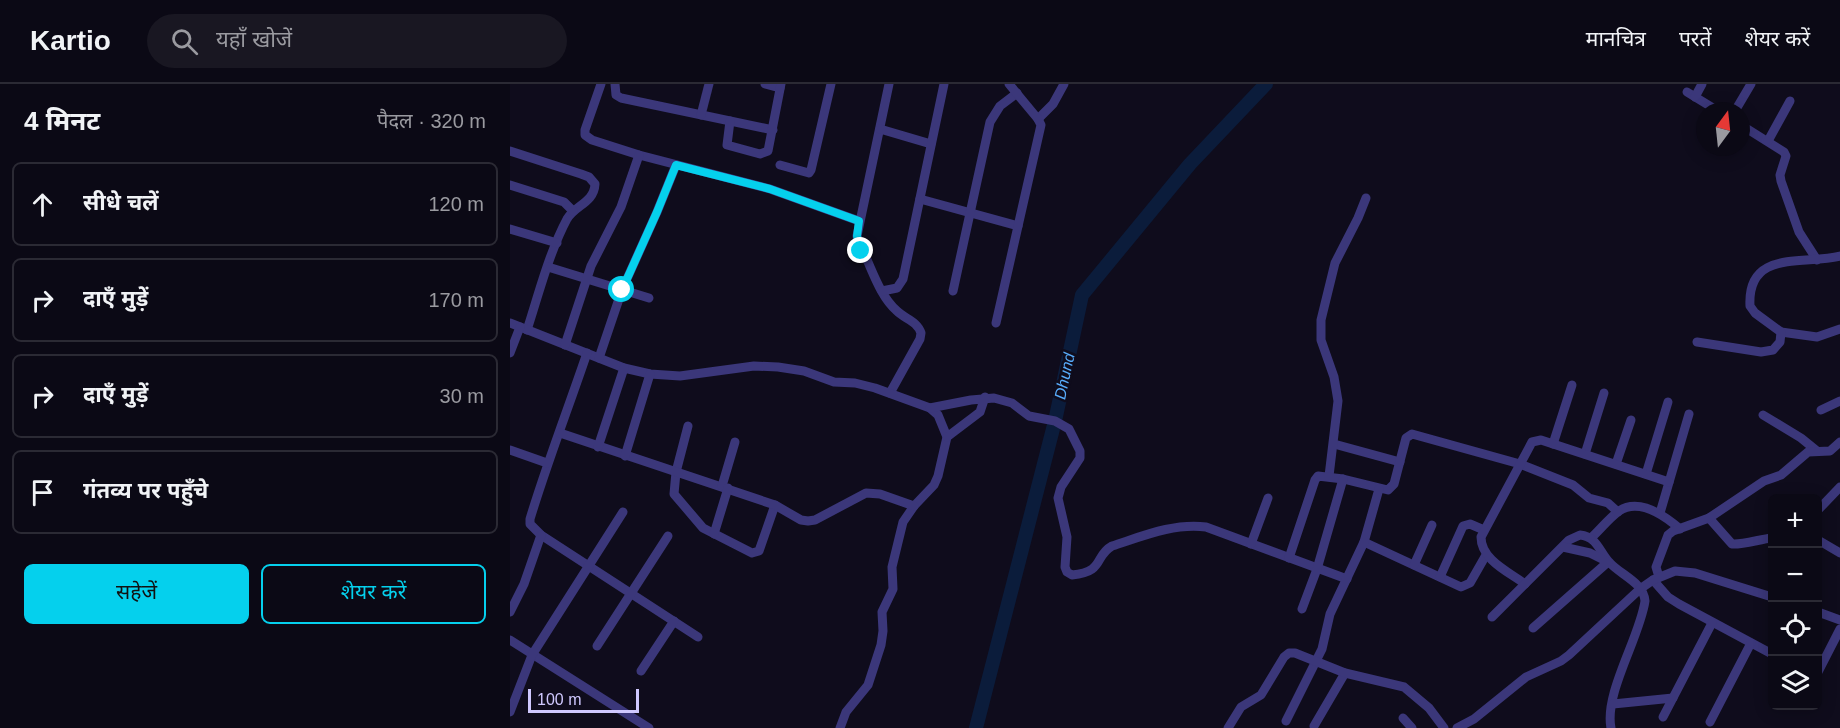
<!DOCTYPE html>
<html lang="hi">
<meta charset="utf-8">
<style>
:root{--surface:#0b0915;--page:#191722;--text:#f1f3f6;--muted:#9a9aa0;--line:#2b2a34;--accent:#05d0ed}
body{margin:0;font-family:Helvetica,"Noto Sans Devanagari",sans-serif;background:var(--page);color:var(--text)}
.controls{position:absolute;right:18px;bottom:18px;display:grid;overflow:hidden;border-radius:9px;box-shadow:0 3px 15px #0003}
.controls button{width:54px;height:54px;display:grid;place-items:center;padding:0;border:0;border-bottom:2px solid var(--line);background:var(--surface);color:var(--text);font:30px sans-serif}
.compass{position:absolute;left:1186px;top:18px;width:54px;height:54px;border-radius:50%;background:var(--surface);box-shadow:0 3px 15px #0003;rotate:15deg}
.scale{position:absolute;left:18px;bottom:15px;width:111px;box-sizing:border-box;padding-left:6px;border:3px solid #cfc8fe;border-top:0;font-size:16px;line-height:21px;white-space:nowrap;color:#cfc8fe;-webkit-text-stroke:4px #0f0c1c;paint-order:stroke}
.stop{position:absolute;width:18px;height:18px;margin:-14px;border:4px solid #05d0ed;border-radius:50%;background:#fff}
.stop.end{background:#05d0ed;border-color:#fff;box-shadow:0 2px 6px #0008}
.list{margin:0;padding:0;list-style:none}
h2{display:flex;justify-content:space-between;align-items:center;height:78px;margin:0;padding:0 24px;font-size:26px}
h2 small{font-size:20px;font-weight:400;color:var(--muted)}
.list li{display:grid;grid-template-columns:39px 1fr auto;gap:18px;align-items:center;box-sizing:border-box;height:84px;margin:0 12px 12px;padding:0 12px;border:2px solid var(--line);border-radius:9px}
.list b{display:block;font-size:22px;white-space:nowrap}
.list em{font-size:20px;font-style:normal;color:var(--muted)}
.actions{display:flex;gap:12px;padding:18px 24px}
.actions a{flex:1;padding:14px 0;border:2px solid var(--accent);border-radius:9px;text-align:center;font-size:21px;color:var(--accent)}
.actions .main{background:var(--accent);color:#111}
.icon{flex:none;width:33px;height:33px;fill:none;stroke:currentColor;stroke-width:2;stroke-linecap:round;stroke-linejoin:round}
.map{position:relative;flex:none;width:1330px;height:644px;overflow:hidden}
header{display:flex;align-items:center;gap:36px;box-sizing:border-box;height:84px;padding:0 30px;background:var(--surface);border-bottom:2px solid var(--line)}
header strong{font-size:28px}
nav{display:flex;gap:33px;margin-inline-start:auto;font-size:21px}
.search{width:420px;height:54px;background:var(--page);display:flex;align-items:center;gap:15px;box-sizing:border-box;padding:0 21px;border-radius:33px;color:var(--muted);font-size:22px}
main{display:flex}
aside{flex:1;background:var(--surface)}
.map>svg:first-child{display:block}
</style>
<header>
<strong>Kartio</strong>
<div class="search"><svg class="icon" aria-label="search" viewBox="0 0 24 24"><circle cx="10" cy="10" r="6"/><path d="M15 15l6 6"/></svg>यहाँ खोजें</div>
<nav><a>मानचित्र</a><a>परतें</a><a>शेयर करें</a></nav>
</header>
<main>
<aside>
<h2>4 मिनट<small>पैदल · 320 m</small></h2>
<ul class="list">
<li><svg class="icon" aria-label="ahead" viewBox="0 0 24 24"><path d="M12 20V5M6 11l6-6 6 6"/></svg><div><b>सीधे चलें</b></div><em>120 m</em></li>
<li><svg class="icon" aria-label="right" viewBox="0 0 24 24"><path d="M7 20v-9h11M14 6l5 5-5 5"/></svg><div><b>दाएँ मुड़ें</b></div><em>170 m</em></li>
<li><svg class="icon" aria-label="right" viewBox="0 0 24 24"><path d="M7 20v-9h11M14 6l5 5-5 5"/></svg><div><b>दाएँ मुड़ें</b></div><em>30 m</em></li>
<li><svg class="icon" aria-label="arrive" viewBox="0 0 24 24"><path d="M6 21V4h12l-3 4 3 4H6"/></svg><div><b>गंतव्य पर पहुँचे</b></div></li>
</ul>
<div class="actions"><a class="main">सहेजें</a><a>शेयर करें</a></div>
</aside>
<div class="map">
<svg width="1330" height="644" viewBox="0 0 1330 644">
<rect width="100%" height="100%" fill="#0f0c1c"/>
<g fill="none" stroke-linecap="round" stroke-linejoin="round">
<!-- river -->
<polyline stroke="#0b1c3b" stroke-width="14" points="466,644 545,337 572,211 680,80 756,0"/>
<!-- minor -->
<g stroke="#3b377a" stroke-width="9">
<polyline points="91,0 75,46 75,51 82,56 129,71 260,105 349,137"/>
<polyline points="105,0 106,11 111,14 263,46"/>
<polyline points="255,0 270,4"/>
<path d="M379,0L347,152C348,163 354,168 358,178C365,194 373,215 387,227C395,235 407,237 411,249L410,255L380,309"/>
<polyline points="1177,8 1208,27"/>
<polyline points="1185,13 1192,0"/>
<polyline points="1225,27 1241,0"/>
<polyline points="191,31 199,0"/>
<polyline points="528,35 543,20 554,0"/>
<polyline points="220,37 217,61 250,70 258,67 271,0"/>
<polyline points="1231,41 1274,68 1276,72 1270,91 1271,97 1289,148 1307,176"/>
<polyline points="370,45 421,60"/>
<polyline points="1258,57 1280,17"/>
<path d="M0,67L71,90L79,93L85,100C84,119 65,121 57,135C39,169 29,209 17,246"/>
<polyline points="270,81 299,89 301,86 321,0"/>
<polyline points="0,101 54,118 63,127"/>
<polyline points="410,115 508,142"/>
<polyline points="0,145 47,159"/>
<polyline points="38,183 139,214"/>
<polyline points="372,207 387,204 393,195 434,0"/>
<polyline points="443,207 480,38 490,22 507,9"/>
<polyline points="0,239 114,284 140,290 170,292 244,282 268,283 294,287 324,298 345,299 365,304 420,324 428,331 437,353 428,392 424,401 404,422 393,438 382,483 383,505 372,528 373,547 371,561 358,601 336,628 330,644"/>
<polyline points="486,239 531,41 528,35 499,0"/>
<polyline points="1271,248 1307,253 1330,245"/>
<path d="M1187,258L1251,268L1263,266L1270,258L1271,248L1245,229L1240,222C1237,165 1294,181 1330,172"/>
<polyline points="55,261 81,182 111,123 129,71"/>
<polyline points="0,269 10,243"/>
<path d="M77,269C58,325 37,379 20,435V440L31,451L188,553"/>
<polyline points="89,274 112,206 147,128 166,81"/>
<path d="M420,324L461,316L484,314L502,319L519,332L545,337L559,345L570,367V374L551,403L548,414L557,453L555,483L557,488L562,491C595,488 584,472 602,462C633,452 663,439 696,443L837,495"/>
<polyline points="1311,326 1330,317"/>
<polyline points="1253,331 1291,354 1307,367"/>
<polyline points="178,342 166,388 164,410 193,444 242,469 249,467 265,421"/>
<polyline points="50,349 265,421 291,436 298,437 305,436 356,409 370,410 404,422"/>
<polyline points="437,353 470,328 475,313"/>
<polyline points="824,360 890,378"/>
<polyline points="1043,360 1062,301"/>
<polyline points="88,363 114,284"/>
<polyline points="0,366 37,379"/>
<polyline points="1075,370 1094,309"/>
<polyline points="115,372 140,290"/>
<polyline points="1106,380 1121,336"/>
<polyline points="1136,390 1158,318"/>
<polyline points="819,392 828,317 824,293 811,256 811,236 825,179 848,134 856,114"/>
<polyline points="212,402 225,358"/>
<polyline points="1308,426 1330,403"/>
<polyline points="1150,429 1179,330"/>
<path d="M1199,434L1222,460C1232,461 1251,455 1262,454"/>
<polyline points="204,450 218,404"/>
<path d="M1081,454C1090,446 1099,434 1109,427C1129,414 1155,432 1170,445"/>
<polyline points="1308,456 1330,469"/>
<polyline points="854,458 951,503 960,499 976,471"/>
<polyline points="741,460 758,414"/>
<polyline points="779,474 805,396 808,392 833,395 878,406 884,400 896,354 902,350 1010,380 1063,401 1079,414 1098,419 1108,428"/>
<polyline points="904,481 922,441"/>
<polyline points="930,493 953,442 960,440 974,446"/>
<polyline points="1149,493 1146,483 1158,451 1163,447 1199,434 1254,397 1271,391 1298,368 1320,367 1330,358"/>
<polyline points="1143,496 1158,513 1169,520 1262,570"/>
<path d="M1015,500C999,488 971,476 971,453L1022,358L1031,356L1159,398"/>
<polyline points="792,525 807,485 833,395"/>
<polyline points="0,528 14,500 31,451"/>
<polyline points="1308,528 1330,536"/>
<path d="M982,533L1059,456L1070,451C1088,453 1089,468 1100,479C1111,491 1134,499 1135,517C1130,553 1094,609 1101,644"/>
<polyline points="1023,544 1098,478 1080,469 1053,463"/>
<polyline points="0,556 139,644"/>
<polyline points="87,562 158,452"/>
<polyline points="131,587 164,537"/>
<polyline points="1308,588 1330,545"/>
<polyline points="1103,620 1163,614"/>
<polyline points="0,628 22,571 113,428"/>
<polyline points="1153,633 1202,539"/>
<polyline points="893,634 902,644"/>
<polyline points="776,637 812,565 820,530 854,458 869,405"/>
<polyline points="1200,638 1241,559"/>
<polyline points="804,642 835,589"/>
<polyline points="718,644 731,623 751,611 774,573 779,569 785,569 835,589 894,603 919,624 934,644"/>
<polyline points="947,644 964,635 1016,593 1051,577 1059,571 1130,505 1143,496 1165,487 1185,489 1262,513"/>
</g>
</g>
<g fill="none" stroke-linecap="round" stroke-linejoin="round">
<!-- route -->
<polyline stroke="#05d0ed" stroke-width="8" points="112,206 147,128 166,81 260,105 349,137 347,152 351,167"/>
</g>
<g text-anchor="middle" stroke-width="5" stroke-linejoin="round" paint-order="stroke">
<!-- water labels -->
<g font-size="16" font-style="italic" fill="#58acfb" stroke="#0f0c1c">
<text transform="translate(554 292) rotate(-78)" y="6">Dhund</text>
</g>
</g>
</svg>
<div class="controls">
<button>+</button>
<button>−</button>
<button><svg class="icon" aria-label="locate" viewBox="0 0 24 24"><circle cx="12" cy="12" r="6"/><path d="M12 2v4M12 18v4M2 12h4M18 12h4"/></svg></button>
<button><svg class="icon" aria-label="layers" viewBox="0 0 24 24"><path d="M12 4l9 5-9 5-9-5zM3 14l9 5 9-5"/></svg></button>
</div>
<svg class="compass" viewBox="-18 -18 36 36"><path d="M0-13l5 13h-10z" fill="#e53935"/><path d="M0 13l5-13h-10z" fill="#9a9aa0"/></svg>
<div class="scale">100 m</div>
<div class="stop" style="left:112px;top:206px"></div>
<div class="stop end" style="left:351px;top:167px"></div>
</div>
</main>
